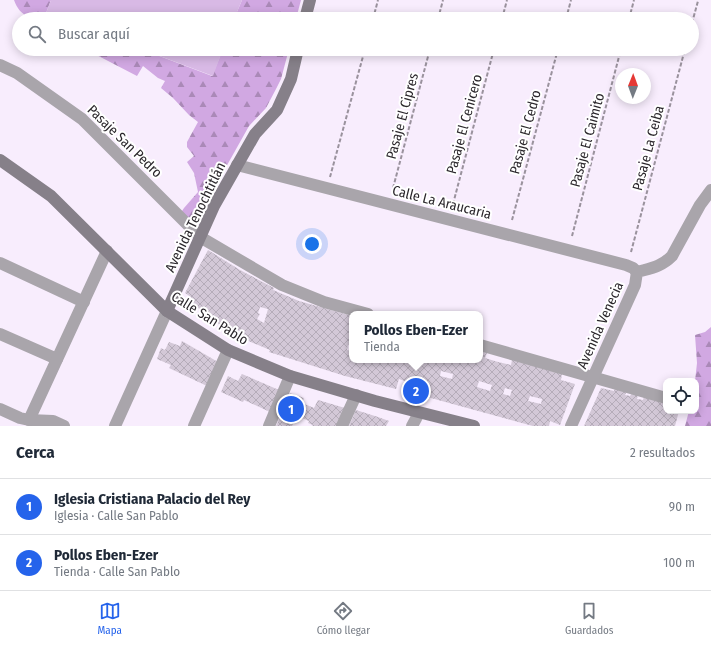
<!DOCTYPE html>
<html lang="es">
<meta charset="utf-8">
<style>
:root{--surface:#fff;--page:#f6f6f7;--text:#1f2937;--muted:#747a83;--line:#e0e1e3;--accent:#2563eb}
body{margin:0;font-family:"Fira Sans Condensed",sans-serif;background:var(--page);color:var(--text)}
.controls{position:absolute;right:12px;bottom:12px;display:grid;overflow:hidden;border-radius:8px;box-shadow:0 2px 10px #0003}
.controls button{width:36px;height:36px;display:grid;place-items:center;padding:0;border:0;border-bottom:1px solid var(--line);background:var(--surface);color:var(--text);font:20px sans-serif}
.compass{position:absolute;left:615px;top:68px;width:36px;height:36px;border-radius:50%;background:var(--surface);box-shadow:0 2px 10px #0003;rotate:1deg}
.you{position:absolute;left:312px;top:244px;width:14px;height:14px;margin:-10px;border:3px solid #fff;border-radius:50%;background:#1a73e8;box-shadow:0 0 0 6px #1a73e833}
.badge{display:grid;place-items:center;width:26px;height:26px;border-radius:50%;background:var(--accent);color:#fff;font-size:13px;font-weight:700}
.pin{position:absolute;translate:-50% -50%;border:2px solid #fff;box-shadow:0 1px 4px #0006}
.popup{position:absolute;left:349px;top:311px;width:134px;height:52px;box-sizing:border-box;display:grid;place-content:center;border-radius:8px;background:var(--surface);filter:drop-shadow(0 1px 3px #0005);font-size:13px;white-space:nowrap;color:var(--muted)}
.popup b{font-size:15px;color:var(--text)}
.popup::after{content:'';position:absolute;left:50%;top:100%;margin-left:-8px;border:8px solid transparent;border-top-color:var(--surface)}
.list{margin:0;padding:0;list-style:none}
h2{display:flex;justify-content:space-between;align-items:center;height:52px;margin:0;padding:0 16px;font-size:17px}
h2 small{font-size:13px;font-weight:400;color:var(--muted)}
.list li{display:grid;grid-template-columns:26px 1fr auto;gap:12px;align-items:center;box-sizing:border-box;height:56px;padding:0 16px;border-top:1px solid var(--line)}
.list b{display:block;font-size:15px;white-space:nowrap}
.list p{margin:0;font-size:13px;white-space:nowrap;color:var(--muted)}
.list em{font-size:13px;font-style:normal;color:var(--muted)}
.icon{flex:none;width:22px;height:22px;fill:none;stroke:currentColor;stroke-width:2;stroke-linecap:round;stroke-linejoin:round}
.map{position:relative;flex:none;width:711px;height:426px;overflow:hidden}
.search{position:absolute;background:var(--surface);box-shadow:0 2px 10px #0003;left:12px;right:12px;top:12px;height:44px;display:flex;align-items:center;gap:10px;box-sizing:border-box;padding:0 14px;border-radius:22px;color:var(--muted);font-size:15px}
.sheet{height:164px;background:var(--surface)}
nav{display:flex;justify-content:space-around;align-items:center;box-sizing:border-box;height:56px;border-top:1px solid var(--line);background:var(--surface);font-size:11px;color:var(--muted)}
nav a{display:grid;justify-items:center;gap:2px}
nav .on{color:var(--accent)}
.map>svg:first-child{display:block}
</style>
<div class="map">
<svg width="711" height="426" viewBox="0 0 711 426">
<defs>
<pattern id="forest-firs" width="22" height="20" patternUnits="userSpaceOnUse"><rect width="22" height="20" fill="#d1a8e2"/><path d="M5 1l3.5 6h-7zM16 11l3.5 6h-7z" fill="#aa89b7"/></pattern>
<pattern id="building-cross-hatch" width="8" height="8" patternUnits="userSpaceOnUse"><rect width="8" height="8" fill="#d3c8d7"/><path d="M0 0l8 8M0 8l8-8" fill="none" stroke="#b5acb9"/></pattern>
</defs>
<rect width="100%" height="100%" fill="#f8edfd"/>
<!-- forest -->
<g fill="url(#forest-firs)">
<path d="M14,0H51L46,13L62,19C41,19 22,23 14,0Z"/>
<polygon points="242,0 301,0 296,19 234,19"/>
<polygon points="85,49 141,49 212,76 223,49 289,49 281,79 276,89 266,108 249,126 193,226 180,214 184,208 198,192 194,173 187,162 194,156 187,147 187,142 198,122 189,115 173,98 161,88 165,81 158,78 143,66 137,76"/>
<polygon points="711,327 711,426 685,426 689,411 696,411 696,381 695,381 697,363 695,335 705,332"/>
</g>
<!-- garden -->
<g fill="#d8b9e5">
<polygon points="51,0 242,0 234,19 62,19 46,13"/>
<polygon points="141,49 223,49 213,76"/>
</g>
<!-- building -->
<g fill="url(#building-cross-hatch)" fill-rule="evenodd">
<path d="M208,250L240,270L274,288L273,290L299,301L352,316V346L348,345L347,350L352,351V360H480V351L487,353L485,358L498,362L511,365L512,360L562,374L561,380L575,384L560,425L550,421L549,426H533L409,392L411,383L399,379L396,389L345,376L269,352L270,350L239,337L212,320L189,300L191,297L185,293ZM260,307L268,309L264,323L257,319L260,314L258,313ZM441,371L453,374L452,379L440,376ZM479,381L492,385L490,391L477,387ZM505,388L512,390L510,396L503,394ZM530,396L542,399L541,404L528,401Z"/>
<polygon points="182,341 218,362 207,386 169,368 171,365 157,359 161,348 165,350 169,342 180,346"/>
<polygon points="242,374 279,390 270,412 244,400 243,402 221,392 228,376 238,381"/>
<polygon points="601,388 614,391 615,388 627,391 625,395 630,396 632,393 638,394 637,399 643,400 644,396 666,402 666,411 679,411 675,426 584,426"/>
<polygon points="290,393 304,398 302,403 314,408 318,400 345,408 337,426 312,426 313,425 308,423 309,421 297,416 292,426 276,426"/>
<polygon points="356,410 378,417 389,421 386,426 349,426"/>
</g>
<g fill="none" stroke-linecap="round" stroke-linejoin="round">
<!-- path -->
<g stroke="#9a929d" stroke-width="2" stroke-dasharray="4 2" stroke-linecap="butt">
<polyline points="373,19 378,0"/>
<polyline points="438,19 443,0"/>
<polyline points="502,19 507,0"/>
<polyline points="566,19 571,0"/>
<polyline points="629,19 634,0"/>
<polyline points="692,23 698,1"/>
<polyline points="330,177 365,49"/>
<polyline points="393,188 430,49"/>
<polyline points="453,204 494,49"/>
<polyline points="512,220 558,49"/>
<polyline points="572,236 621,49"/>
<polyline points="631,252 685,49"/>
</g>
<!-- street -->
<g stroke="#a9a5ab" stroke-width="12">
<polyline points="0,65 17,73 82,119 200,237 282,285 324,302 368,314"/>
<polyline points="237,165 626,265 633,268 637,272"/>
<polyline points="0,263 84,302"/>
<polyline points="0,334 57,359"/>
<polyline points="480,345 666,398"/>
<polyline points="0,409 20,418 29,420 53,421 64,426"/>
<polyline points="29,420 107,251"/>
<polyline points="115,426 167,311"/>
<polyline points="194,426 228,350"/>
<polyline points="269,426 290,376"/>
<polyline points="342,426 356,395"/>
<polyline points="412,426 419,413"/>
<path d="M571,426L635,285L637,272C651,268 661,267 672,256L700,205L711,190"/>
</g>
<!-- secondary -->
<g stroke="#868089" stroke-width="12">
<polyline points="305,19 310,0"/>
<polyline points="0,160 51,196 167,311 228,350 290,376 375,401 474,426"/>
<polyline points="167,311 214,206 255,134 277,110 291,79 298,49"/>
</g>
</g>
<g text-anchor="middle" stroke-width="4" stroke-linejoin="round" paint-order="stroke">
<!-- street labels -->
<g font-size="14" fill="#2b272c" stroke="#fff">
<text transform="translate(402 116) rotate(-75)" y="5">Pasaje El Cipres</text>
<text transform="translate(464 124) rotate(-75)" y="5">Pasaje El Cenicero</text>
<text transform="translate(525 132) rotate(-75)" y="5">Pasaje El Cedro</text>
<text transform="translate(587 140) rotate(-75)" y="5">Pasaje El Caimito</text>
<text transform="translate(125 141) rotate(44)" y="5">Pasaje San Pedro</text>
<text transform="translate(648 148) rotate(-75)" y="5">Pasaje La Ceiba</text>
<text transform="translate(442 202) rotate(14)" y="5">Calle La Araucaria</text>
<text transform="translate(195 217) rotate(-64)" y="5">Avenida Tenochtitlán</text>
<text transform="translate(210 318) rotate(32)" y="5">Calle San Pablo</text>
<text transform="translate(600 325) rotate(-66)" y="5">Avenida Venecia</text>
</g>
</g>
</svg>
<div class="controls">
<button><svg class="icon" aria-label="locate" viewBox="0 0 24 24"><circle cx="12" cy="12" r="6"/><path d="M12 2v4M12 18v4M2 12h4M18 12h4"/></svg></button>
</div>
<svg class="compass" viewBox="-18 -18 36 36"><path d="M0-13l5 13h-10z" fill="#e53935"/><path d="M0 13l5-13h-10z" fill="#747a83"/></svg>
<div class="you"></div>
<div class="pin badge" style="left:291px;top:409px">1</div>
<div class="pin badge" style="left:416px;top:391px">2</div>
<div class="popup"><b>Pollos Eben-Ezer</b>Tienda</div>
<div class="search"><svg class="icon" aria-label="search" viewBox="0 0 24 24"><circle cx="10" cy="10" r="6"/><path d="M15 15l6 6"/></svg>Buscar aquí</div>
</div>
<section class="sheet">
<h2>Cerca<small>2 resultados</small></h2>
<ul class="list">
<li><span class="badge">1</span><div><b>Iglesia Cristiana Palacio del Rey</b><p>Iglesia · Calle San Pablo</p></div><em>90 m</em></li>
<li><span class="badge">2</span><div><b>Pollos Eben-Ezer</b><p>Tienda · Calle San Pablo</p></div><em>100 m</em></li>
</ul>
</section>
<nav>
<a class="on"><svg class="icon" aria-label="map" viewBox="0 0 24 24"><path d="M3 6l6-2 6 2 6-2v14l-6 2-6-2-6 2zM9 4v14M15 6v14"/></svg>Mapa</a>
<a><svg class="icon" aria-label="directions" viewBox="0 0 24 24"><path d="M12 3l9 9-9 9-9-9zM9 14v-3h6M13 9l2 2-2 2"/></svg>Cómo llegar</a>
<a><svg class="icon" aria-label="saved" viewBox="0 0 24 24"><path d="M7 4h10v16l-5-4-5 4z"/></svg>Guardados</a>
</nav>
